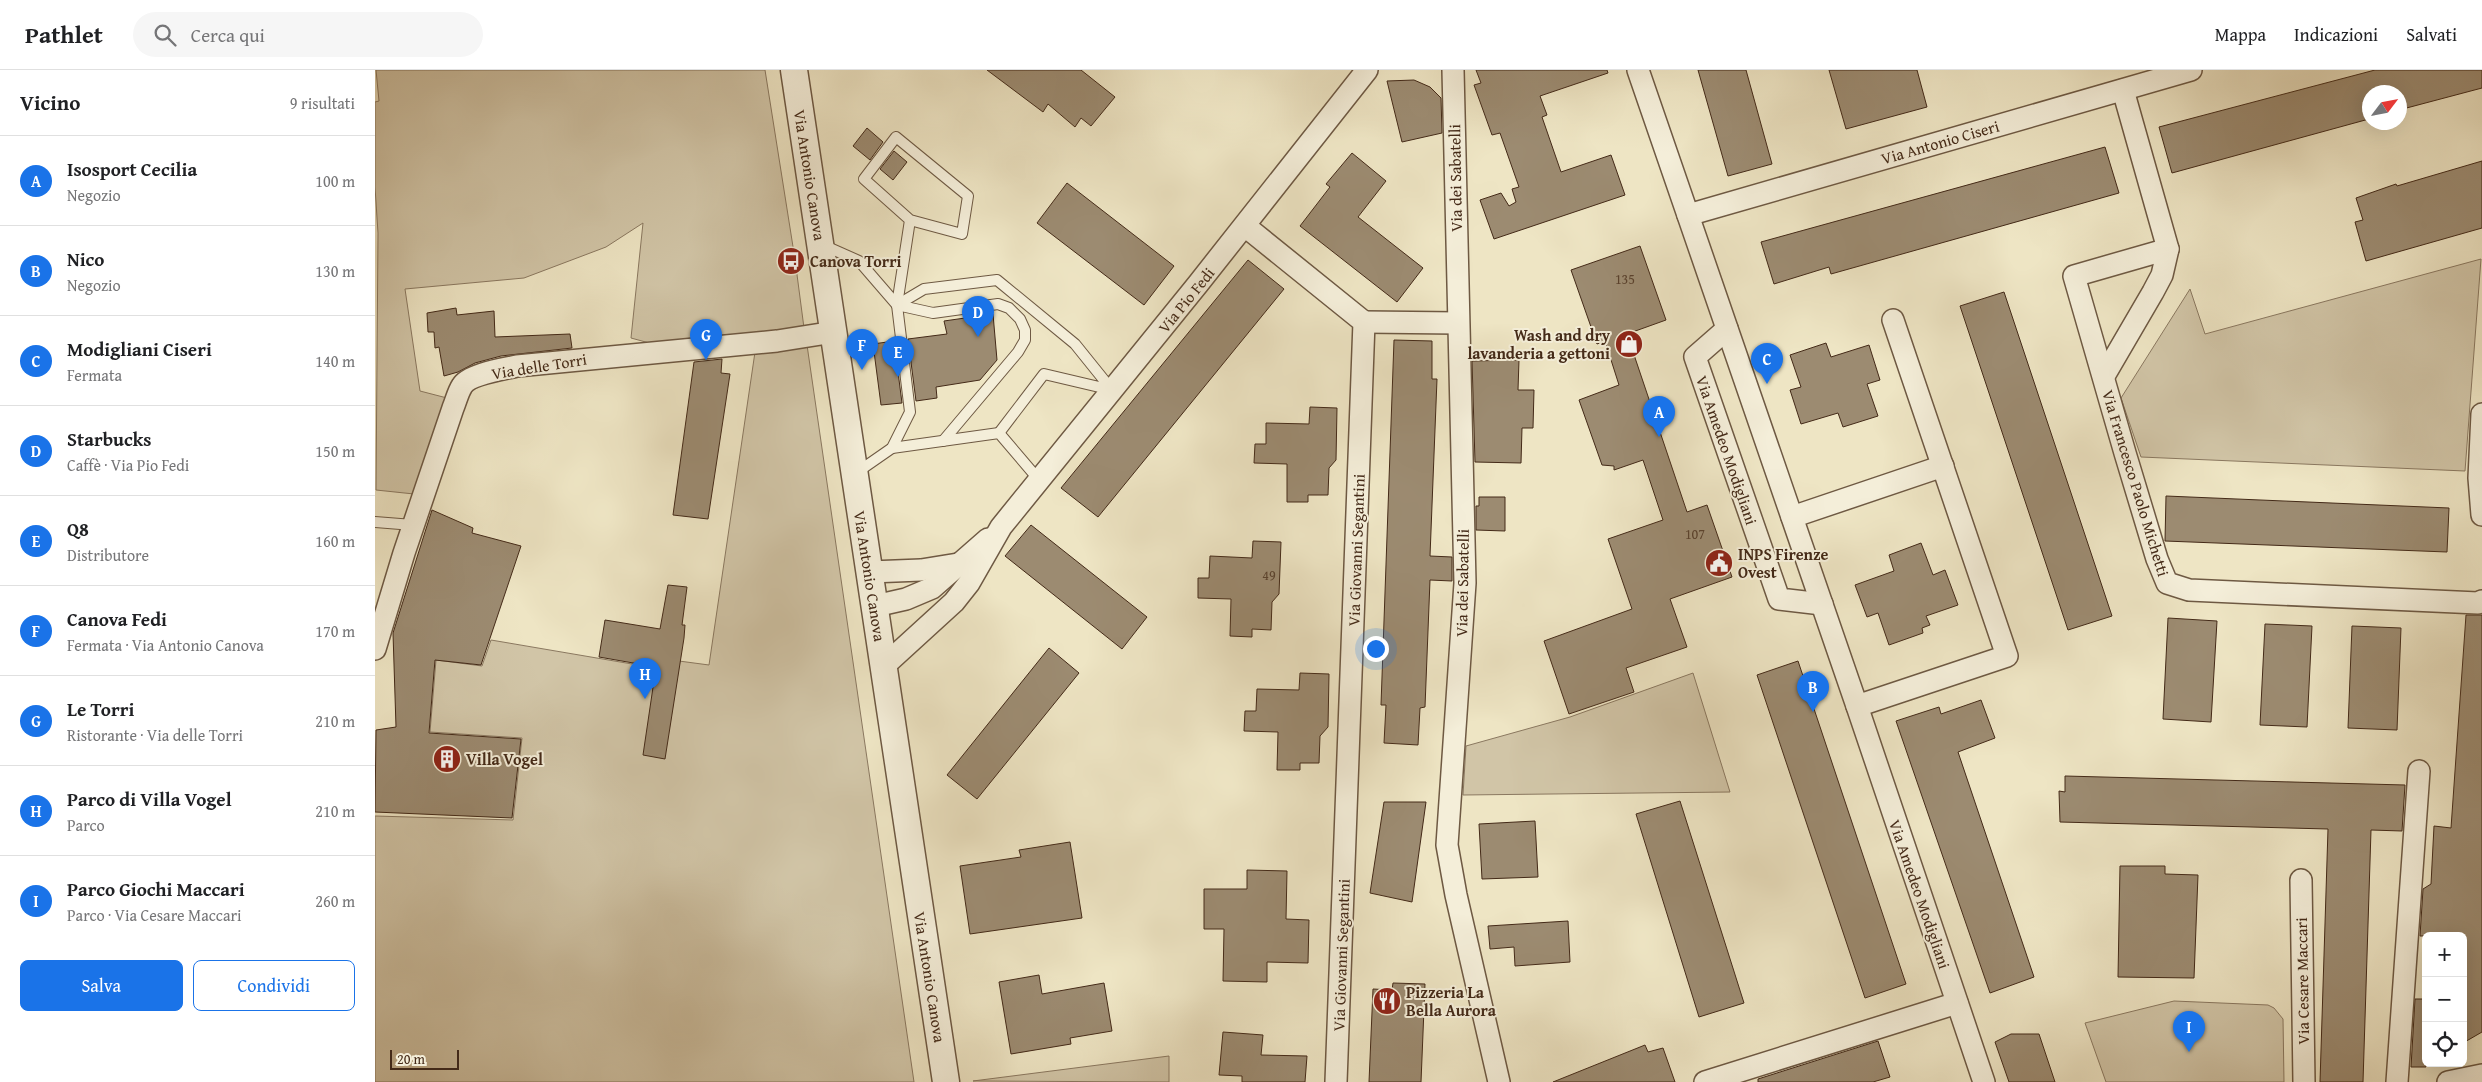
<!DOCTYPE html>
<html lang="it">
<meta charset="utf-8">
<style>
:root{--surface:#fff;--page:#f6f6f6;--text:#202124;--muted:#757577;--line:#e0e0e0;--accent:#1a73e8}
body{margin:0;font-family:"Gentium Book Plus",serif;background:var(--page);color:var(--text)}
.controls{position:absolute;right:15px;bottom:15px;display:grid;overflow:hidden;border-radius:8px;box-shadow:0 5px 20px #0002}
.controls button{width:45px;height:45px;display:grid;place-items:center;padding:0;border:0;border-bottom:1px solid var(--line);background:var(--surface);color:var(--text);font:25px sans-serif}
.compass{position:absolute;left:1987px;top:15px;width:45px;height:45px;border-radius:50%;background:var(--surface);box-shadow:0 5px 20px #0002;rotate:58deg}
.scale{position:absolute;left:15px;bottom:12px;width:69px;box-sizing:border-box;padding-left:5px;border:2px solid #442a18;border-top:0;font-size:14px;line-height:18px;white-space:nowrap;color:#442a18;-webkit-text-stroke:4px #f4eed9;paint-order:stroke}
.you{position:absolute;left:1000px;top:578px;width:18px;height:18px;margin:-12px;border:4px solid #fff;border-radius:50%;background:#1a73e8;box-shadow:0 0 0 8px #1a73e833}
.badge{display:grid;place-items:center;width:32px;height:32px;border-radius:50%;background:var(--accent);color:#fff;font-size:16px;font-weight:700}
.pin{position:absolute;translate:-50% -41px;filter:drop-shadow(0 1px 2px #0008)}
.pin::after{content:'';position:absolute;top:26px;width:18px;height:15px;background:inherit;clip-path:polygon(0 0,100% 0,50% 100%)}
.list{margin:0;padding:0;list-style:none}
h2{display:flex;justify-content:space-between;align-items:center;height:65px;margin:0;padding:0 20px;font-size:21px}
h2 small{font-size:16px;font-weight:400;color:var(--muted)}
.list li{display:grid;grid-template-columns:32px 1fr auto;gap:15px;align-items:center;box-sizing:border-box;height:90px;padding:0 20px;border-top:1px solid var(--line)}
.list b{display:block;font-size:19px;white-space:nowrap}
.list p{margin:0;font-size:16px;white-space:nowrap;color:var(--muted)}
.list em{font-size:16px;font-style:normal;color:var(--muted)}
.actions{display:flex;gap:10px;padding:15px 20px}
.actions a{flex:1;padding:11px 0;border:1px solid var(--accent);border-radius:8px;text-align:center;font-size:18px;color:var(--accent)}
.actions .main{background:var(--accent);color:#fff}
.icon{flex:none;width:28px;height:28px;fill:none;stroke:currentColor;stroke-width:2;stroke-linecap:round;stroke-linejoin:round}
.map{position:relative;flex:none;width:2107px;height:1012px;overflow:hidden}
header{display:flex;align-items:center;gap:30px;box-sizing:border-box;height:70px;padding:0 25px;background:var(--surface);border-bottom:1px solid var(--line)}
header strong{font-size:24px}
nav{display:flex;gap:28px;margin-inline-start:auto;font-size:18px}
.search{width:350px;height:45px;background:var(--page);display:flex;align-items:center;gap:12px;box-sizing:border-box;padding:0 18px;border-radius:28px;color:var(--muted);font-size:19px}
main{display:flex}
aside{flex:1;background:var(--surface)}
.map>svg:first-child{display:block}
</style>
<header>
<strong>Pathlet</strong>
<div class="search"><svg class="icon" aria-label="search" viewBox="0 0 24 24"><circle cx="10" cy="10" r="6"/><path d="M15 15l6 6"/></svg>Cerca qui</div>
<nav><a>Mappa</a><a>Indicazioni</a><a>Salvati</a></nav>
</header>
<main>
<aside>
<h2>Vicino<small>9 risultati</small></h2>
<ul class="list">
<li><span class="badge">A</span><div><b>Isosport Cecilia</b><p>Negozio</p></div><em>100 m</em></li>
<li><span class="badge">B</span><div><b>Nico</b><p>Negozio</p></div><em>130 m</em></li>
<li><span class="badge">C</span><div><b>Modigliani Ciseri</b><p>Fermata</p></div><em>140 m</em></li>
<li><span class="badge">D</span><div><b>Starbucks</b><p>Caffè · Via Pio Fedi</p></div><em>150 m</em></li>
<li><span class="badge">E</span><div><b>Q8</b><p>Distributore</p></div><em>160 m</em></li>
<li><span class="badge">F</span><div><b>Canova Fedi</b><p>Fermata · Via Antonio Canova</p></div><em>170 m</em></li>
<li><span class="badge">G</span><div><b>Le Torri</b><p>Ristorante · Via delle Torri</p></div><em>210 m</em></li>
<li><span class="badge">H</span><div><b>Parco di Villa Vogel</b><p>Parco</p></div><em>210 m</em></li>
<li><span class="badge">I</span><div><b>Parco Giochi Maccari</b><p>Parco · Via Cesare Maccari</p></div><em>260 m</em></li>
</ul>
<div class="actions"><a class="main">Salva</a><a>Condividi</a></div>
</aside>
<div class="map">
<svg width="2107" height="1012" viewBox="0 0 2107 1012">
<rect width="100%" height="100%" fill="#eee5c4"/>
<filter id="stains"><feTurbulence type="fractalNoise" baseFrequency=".004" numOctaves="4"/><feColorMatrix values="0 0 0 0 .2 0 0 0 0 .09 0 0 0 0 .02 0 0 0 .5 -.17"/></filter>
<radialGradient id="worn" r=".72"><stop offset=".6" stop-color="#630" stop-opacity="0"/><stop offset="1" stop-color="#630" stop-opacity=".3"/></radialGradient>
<!-- green -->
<g fill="#d1c5a7" stroke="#8a7860">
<polygon points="1,0 390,0 419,183 410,185 413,199 421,197 429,258 278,274 256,268 268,153 231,177 149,208 30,219 45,321 72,328 39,424 1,420 3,163 0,117 0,32 4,31"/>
<polygon points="2106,189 2090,401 1766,387 1746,328 1815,219 1830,264"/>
<polygon points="432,275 539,1012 0,1012 0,746 138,750 147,668 55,662 61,590 107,596 116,570 257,594 259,585 334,595 380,282"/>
<polygon points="1318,603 1355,722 1088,725 1091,676 1195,647"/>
<polygon points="1799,931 1893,935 1899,938 1908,949 1909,1012 1731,1012 1710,953"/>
<polygon points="794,986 794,1012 598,1011"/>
</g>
<!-- building -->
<g fill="#9c8b71" stroke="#442a18">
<polygon points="612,0 706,0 740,27 716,56 706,48 700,57 673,34 668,42"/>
<polygon points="1101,0 1232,0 1233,3 1165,26 1172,45 1167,47 1186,102 1236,85 1250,125 1119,169 1105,130 1126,123 1134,136 1141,132 1137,119 1144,117 1125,63 1117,65 1099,15 1106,13"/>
<polygon points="1323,0 1371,0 1397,94 1353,106"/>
<polygon points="1454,0 1542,0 1552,37 1471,59"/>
<polygon points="2000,0 2107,0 2107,18 2024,40 2024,22 1994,22 1994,49 1797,103 1784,57"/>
<polygon points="1039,10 1055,17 1066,28 1067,63 1027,72 1012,11"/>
<polygon points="492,58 508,72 495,90 478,76"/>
<polygon points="1730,77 1744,123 1456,204 1454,197 1399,214 1386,172"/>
<polygon points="519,81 532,92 518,110 505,99"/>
<polygon points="977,83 1011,111 983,147 1048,198 1022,232 925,156 955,117 951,114"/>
<polygon points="2107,91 2107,158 1991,191 1980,152 1988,150 1981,128 2021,114 2022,116"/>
<polygon points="692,113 799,196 769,235 662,153"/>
<polygon points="1265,176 1291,250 1252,264 1312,442 1332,435 1357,507 1295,529 1312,577 1251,598 1259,622 1194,644 1169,571 1257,539 1233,469 1288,450 1268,390 1239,400 1239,396 1227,395 1204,330 1244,315 1230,271 1222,274 1196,200"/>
<polygon points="873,190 909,219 723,447 686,418"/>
<polygon points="1629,222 1737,546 1693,560 1585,236"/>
<polygon points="81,238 82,245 119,241 120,267 195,264 197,278 126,286 100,293 83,302 69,306 64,277 60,278 59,262 53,262 52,243"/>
<polygon points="618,244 622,290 605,310 561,317 562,328 541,331 533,269 572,264 569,251"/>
<polygon points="1019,270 1057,271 1057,309 1062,309 1055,486 1077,487 1077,511 1055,510 1050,637 1045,638 1043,675 1009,673 1011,635 1006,635"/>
<polygon points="519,271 527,333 506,335 498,274"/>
<polygon points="1451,273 1456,287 1494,275 1505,310 1492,314 1503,346 1468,357 1463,343 1426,354 1415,320 1426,317 1415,285"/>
<polygon points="347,289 346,303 355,304 333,449 298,445 319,292"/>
<polygon points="1144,290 1143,320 1159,320 1158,358 1147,358 1146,393 1100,392 1097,291"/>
<polygon points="935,337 962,338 961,390 954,398 953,425 933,425 933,432 912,432 912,394 879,393 880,374 891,374 891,353 934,354"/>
<polygon points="1791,426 2074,438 2072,482 1790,471"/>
<polygon points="1104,427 1130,427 1130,461 1101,460 1101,436 1104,436"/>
<polygon points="57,440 98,458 97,463 146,476 106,595 60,590 54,663 146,669 137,748 0,742 1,660 21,657 18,563"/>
<polygon points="656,455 772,547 747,579 630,486"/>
<polygon points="878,471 906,472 904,524 897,532 896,560 877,559 877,567 855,566 856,529 823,528 823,508 834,508 835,486 877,488"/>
<polygon points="1546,473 1558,505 1570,500 1583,535 1551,546 1555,555 1547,558 1548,563 1514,575 1503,543 1492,547 1480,515 1519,501 1514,485"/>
<polygon points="293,515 312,517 307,555 310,555 309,568 290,689 268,685 281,597 224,587 230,550 285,559"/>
<polygon points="2091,545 2107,545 2107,962 2088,973 2088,866 2045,866 2048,819 2056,814 2059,756 2076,758"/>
<polygon points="1793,548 1842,551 1836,652 1788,649"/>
<polygon points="1890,554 1937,556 1932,657 1885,655"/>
<polygon points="1977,556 2026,558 2022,660 1973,658"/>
<polygon points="674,578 704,603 602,729 572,705"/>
<polygon points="1423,591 1531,914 1490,928 1382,605"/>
<polygon points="925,603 954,604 953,657 945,666 944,693 925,693 925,700 902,700 903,662 869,661 870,641 881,641 882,619 924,620"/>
<polygon points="1606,630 1620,668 1583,682 1659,907 1615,923 1521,651 1564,637 1566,644"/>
<polygon points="1690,706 2030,715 2027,761 1996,760 1988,1012 1945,1012 1953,759 1685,752 1684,721 1690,722"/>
<polygon points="1305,731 1369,933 1324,947 1261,744"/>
<polygon points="1009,732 1051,732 1037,832 995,823"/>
<polygon points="1160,751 1163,807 1107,809 1104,754"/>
<polygon points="695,772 707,848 595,864 585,796 646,787 644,780"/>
<polygon points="1745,796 1790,796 1790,804 1823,805 1819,908 1743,907"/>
<polygon points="872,800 912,801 911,849 934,850 933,893 892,892 892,912 848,911 849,859 829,859 829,819 872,819"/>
<polygon points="1193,851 1195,892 1140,896 1139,877 1115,879 1113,856"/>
<polygon points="664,905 667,924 729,913 737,961 695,968 696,974 636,984 624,912"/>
<polygon points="1018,913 1050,914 1046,1012 994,1012 998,919 1017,920"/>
<polygon points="2040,929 2051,929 2051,997 2036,997"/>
<polygon points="848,962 888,965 886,985 932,986 930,1012 867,1012 867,1006 844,1005"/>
<polygon points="1636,964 1664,964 1680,1012 1634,1012 1620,972"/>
<polygon points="1503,971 1515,1007 1498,1012 1383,1012 1383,1009"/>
<polygon points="1270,975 1273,982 1288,978 1300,1012 1178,1012"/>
</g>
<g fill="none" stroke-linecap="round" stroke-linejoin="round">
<defs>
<g id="service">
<polyline points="448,175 484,191 522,235 558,243 623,234 634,238 645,249 650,260 650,270 643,282 568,371"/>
<polyline points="522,235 549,219 622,210 700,274 737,320 669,304 624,363"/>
<polyline points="517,378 624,363 664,410"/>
<polyline points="481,403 517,378 535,342 522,235 535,150 587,164 593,126 521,67 489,109 535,150"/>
<polyline points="0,452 38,455"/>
</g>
<g id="minor">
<polyline points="1078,0 1090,513 1072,775 1081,825 1124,1012"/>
<polyline points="1263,0 1482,636 1609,1012"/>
<polyline points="1313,145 1816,0"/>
<polyline points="870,156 989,252 961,1012"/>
<polyline points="1793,179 1699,206 1750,383 1782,489 1792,513 1814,520 2103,533 2107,531"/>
<polyline points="989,252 1083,253"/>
<polyline points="1352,259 1320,287 1404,529 1447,534"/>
<polyline points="1729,306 1778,222 1787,205 1793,179 1748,20"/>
<polyline points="2107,344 2104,408 2107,445"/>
<polyline points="1417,447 1568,396"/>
<polyline points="495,502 546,500 583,494"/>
<polyline points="500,536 531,529 557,518 613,469"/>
<path d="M0,579L29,483L78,338C81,331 83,322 87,316C94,304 129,299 142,296L402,271L459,262"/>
<polyline points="510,595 579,532 594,513 626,457 823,214 992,0"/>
<polyline points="1482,636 1632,586 1518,250"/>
<polyline points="1926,810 1929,1012"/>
<polyline points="1330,1012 1582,933"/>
<polyline points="2022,1012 2044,701"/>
<polyline points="2073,1012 2107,1005"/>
</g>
<polyline id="tertiary" points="419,0 571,1012"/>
</defs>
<!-- service casing -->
<use href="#service" stroke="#6e5943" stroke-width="12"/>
<!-- minor casing -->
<use href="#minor" stroke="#6e5943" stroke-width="24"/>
<!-- tertiary casing -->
<use href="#tertiary" stroke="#6e5943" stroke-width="29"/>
<!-- service -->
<use href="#service" stroke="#f4eed9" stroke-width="10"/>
<!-- minor -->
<use href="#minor" stroke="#f4eed9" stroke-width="21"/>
<!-- tertiary -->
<use href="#tertiary" stroke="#f4eed9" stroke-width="26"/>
</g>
<!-- icons -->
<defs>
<symbol id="bus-disc" viewBox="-11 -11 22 22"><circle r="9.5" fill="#8f2418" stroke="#f4eed9"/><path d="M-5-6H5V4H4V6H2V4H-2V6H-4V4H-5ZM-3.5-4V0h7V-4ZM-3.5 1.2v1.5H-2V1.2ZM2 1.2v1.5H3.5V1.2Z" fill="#fff"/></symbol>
<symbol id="shop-disc" viewBox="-11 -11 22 22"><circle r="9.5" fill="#8f2418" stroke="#f4eed9"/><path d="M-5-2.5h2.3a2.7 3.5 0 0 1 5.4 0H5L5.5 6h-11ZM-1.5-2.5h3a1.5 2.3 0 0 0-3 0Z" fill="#fff"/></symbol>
<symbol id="civic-disc" viewBox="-11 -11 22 22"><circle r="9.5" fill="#8f2418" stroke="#f4eed9"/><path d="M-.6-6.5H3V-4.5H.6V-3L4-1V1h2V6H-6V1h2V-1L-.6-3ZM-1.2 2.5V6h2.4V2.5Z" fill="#fff"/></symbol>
<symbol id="building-disc" viewBox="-11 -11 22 22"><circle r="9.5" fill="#8f2418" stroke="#f4eed9"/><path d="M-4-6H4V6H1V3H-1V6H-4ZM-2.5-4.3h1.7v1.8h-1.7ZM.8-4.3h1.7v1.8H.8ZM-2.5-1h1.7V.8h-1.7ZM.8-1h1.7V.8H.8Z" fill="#fff"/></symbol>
<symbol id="restaurant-disc" viewBox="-11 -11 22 22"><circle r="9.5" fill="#8f2418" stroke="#f4eed9"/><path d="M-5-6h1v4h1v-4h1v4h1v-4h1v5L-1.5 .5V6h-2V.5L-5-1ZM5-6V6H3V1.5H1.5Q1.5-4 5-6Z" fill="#fff"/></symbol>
</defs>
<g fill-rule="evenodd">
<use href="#bus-disc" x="400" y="175" width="32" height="32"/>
<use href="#shop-disc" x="1238" y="258" width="32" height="32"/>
<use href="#civic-disc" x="1328" y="477" width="32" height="32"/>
<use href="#building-disc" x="56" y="673" width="32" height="32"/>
<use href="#restaurant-disc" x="996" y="915" width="32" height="32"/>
</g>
<g text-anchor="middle" stroke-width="4" stroke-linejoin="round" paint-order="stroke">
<!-- number labels -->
<g font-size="14" fill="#5a422e">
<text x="1250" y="214">135</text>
<text x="1320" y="469">107</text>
<text x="894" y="510">49</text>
</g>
<!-- street labels -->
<g font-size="16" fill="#442a18" stroke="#f4eed9">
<text transform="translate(1565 72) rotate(-16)" y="6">Via Antonio Ciseri</text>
<text transform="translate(435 105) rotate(81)" y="6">Via Antonio Canova</text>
<text transform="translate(1080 108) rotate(-91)" y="6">Via dei Sabatelli</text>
<text transform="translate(811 230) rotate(-51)" y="6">Via Pio Fedi</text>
<text transform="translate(164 296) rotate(-9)" y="6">Via delle Torri</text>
<text transform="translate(1352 380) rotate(71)" y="6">Via Amedeo Modigliani</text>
<text transform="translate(1761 413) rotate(73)" y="6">Via Francesco Paolo Michetti</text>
<text transform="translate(981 480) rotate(-88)" y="6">Via Giovanni Segantini</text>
<text transform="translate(495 506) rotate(81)" y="6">Via Antonio Canova</text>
<text transform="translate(1087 513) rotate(-89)" y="6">Via dei Sabatelli</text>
<text transform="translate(1545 824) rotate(71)" y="6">Via Amedeo Modigliani</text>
<text transform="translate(966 885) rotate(-88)" y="6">Via Giovanni Segantini</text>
<text transform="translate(555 907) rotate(81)" y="6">Via Antonio Canova</text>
<text transform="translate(1927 911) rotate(-91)" y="6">Via Cesare Maccari</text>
</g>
<!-- poi labels -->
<g font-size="16" font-weight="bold" fill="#442a18" stroke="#f4eed9" text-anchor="start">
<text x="435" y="197">Canova Torri</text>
<text x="1235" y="271" text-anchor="end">Wash and dry<tspan x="1235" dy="18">lavanderia a gettoni</tspan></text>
<text x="1363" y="490">INPS Firenze<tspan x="1363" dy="18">Ovest</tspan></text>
<text x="91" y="695">Villa Vogel</text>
<text x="1031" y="928">Pizzeria La<tspan x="1031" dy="18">Bella Aurora</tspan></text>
</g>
</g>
<rect width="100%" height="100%" filter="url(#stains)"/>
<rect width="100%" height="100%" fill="url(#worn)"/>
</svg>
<div class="controls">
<button>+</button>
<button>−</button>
<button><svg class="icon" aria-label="locate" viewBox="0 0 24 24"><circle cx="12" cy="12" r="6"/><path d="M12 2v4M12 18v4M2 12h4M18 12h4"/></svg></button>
</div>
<svg class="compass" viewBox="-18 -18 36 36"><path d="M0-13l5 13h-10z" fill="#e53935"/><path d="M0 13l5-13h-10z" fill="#757577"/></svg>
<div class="scale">20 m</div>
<div class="you"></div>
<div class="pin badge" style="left:1284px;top:367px">A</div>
<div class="pin badge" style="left:1438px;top:642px">B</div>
<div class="pin badge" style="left:1392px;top:314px">C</div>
<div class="pin badge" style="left:603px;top:267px">D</div>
<div class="pin badge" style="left:523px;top:307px">E</div>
<div class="pin badge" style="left:487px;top:300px">F</div>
<div class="pin badge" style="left:331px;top:290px">G</div>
<div class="pin badge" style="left:270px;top:629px">H</div>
<div class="pin badge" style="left:1814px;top:982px">I</div>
</div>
</main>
